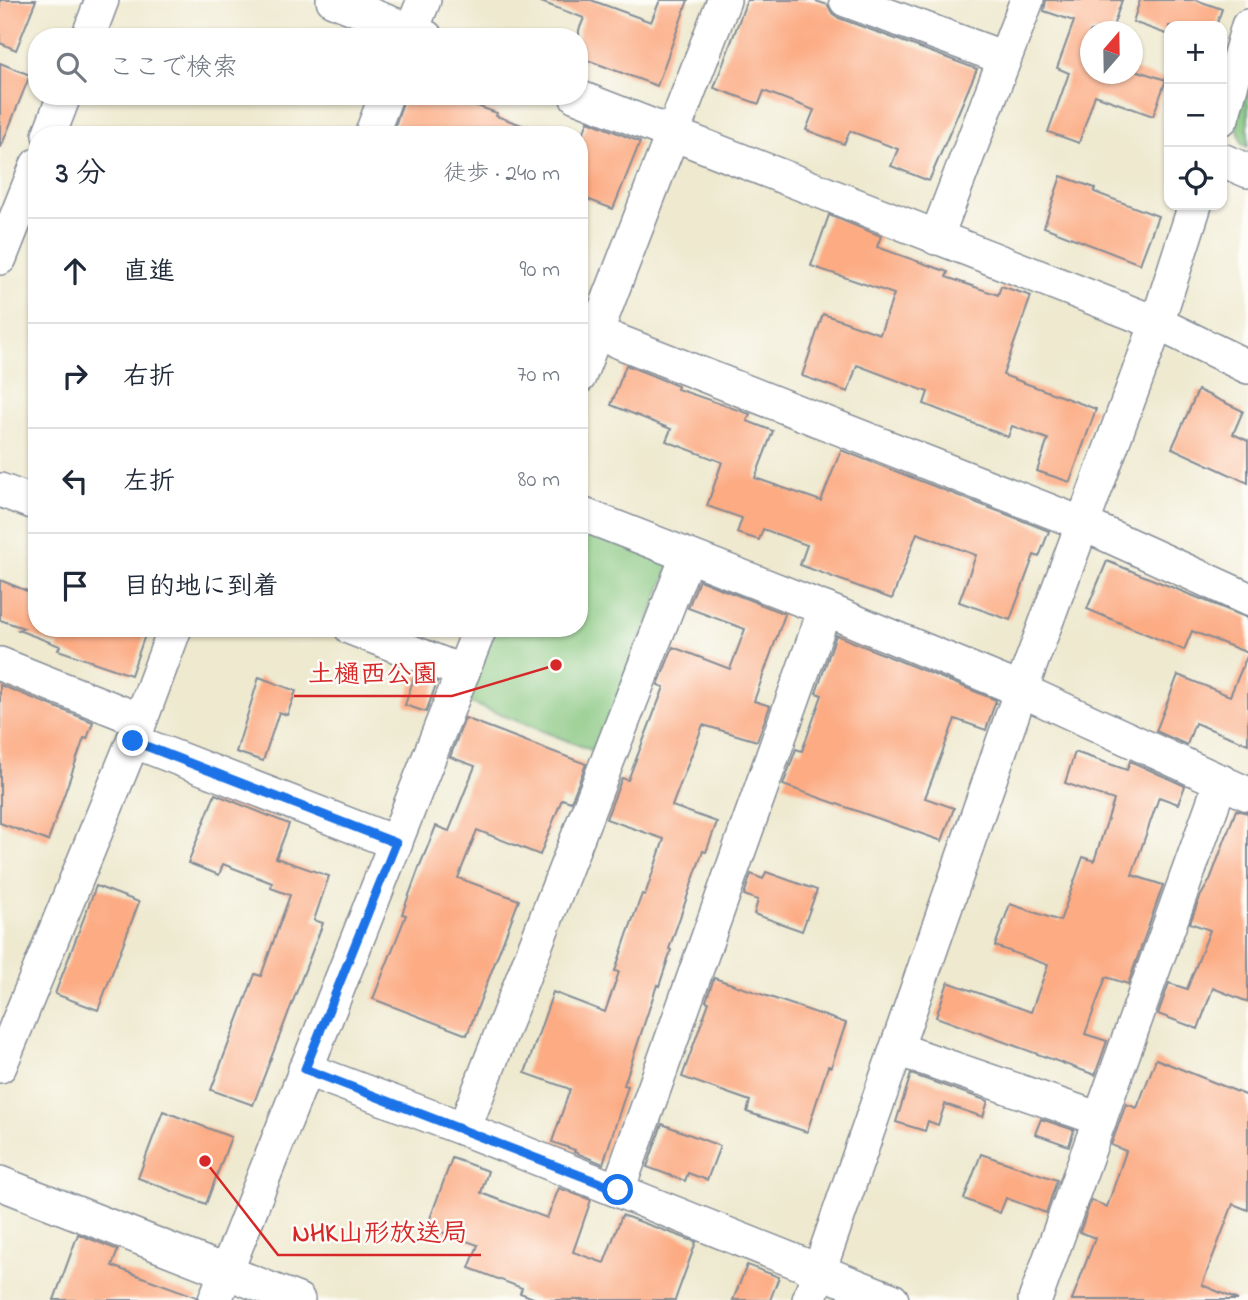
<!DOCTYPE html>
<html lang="ja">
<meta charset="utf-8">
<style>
:root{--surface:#fff;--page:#f2f2f3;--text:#1f2937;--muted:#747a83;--line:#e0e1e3}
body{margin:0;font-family:"Indie Flower","Klee One",sans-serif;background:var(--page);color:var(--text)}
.controls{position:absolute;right:21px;top:21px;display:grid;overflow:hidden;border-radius:14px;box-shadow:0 2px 5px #0004}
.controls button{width:63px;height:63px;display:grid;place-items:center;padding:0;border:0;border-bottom:2px solid var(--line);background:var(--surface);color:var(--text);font:35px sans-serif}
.compass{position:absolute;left:1080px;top:21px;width:63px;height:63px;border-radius:50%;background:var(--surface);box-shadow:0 2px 5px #0004;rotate:20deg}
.stop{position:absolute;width:21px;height:21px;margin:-16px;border:5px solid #1a73e8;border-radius:50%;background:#fff}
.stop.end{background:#1a73e8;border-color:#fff;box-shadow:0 2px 7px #0008}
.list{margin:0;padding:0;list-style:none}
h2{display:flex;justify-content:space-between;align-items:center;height:91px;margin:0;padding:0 28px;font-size:30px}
h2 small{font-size:23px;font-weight:400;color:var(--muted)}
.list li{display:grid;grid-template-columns:46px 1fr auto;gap:21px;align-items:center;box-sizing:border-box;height:105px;padding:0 28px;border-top:2px solid var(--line)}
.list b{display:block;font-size:26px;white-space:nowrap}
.list em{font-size:23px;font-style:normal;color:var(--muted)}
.icon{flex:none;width:38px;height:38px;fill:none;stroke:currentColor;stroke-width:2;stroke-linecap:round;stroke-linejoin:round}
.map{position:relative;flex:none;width:1248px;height:1300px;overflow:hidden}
.search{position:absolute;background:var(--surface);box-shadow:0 2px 5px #0004;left:28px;top:28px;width:560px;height:77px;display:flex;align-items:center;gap:18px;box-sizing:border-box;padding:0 24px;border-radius:28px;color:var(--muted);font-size:26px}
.panel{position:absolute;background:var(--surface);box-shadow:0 2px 5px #0004;left:28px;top:126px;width:560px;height:511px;border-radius:28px}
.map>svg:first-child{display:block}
</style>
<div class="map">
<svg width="1248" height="1300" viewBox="0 0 1248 1300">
<rect width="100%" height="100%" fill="#fdfcf7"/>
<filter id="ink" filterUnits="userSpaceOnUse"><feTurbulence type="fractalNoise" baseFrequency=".0143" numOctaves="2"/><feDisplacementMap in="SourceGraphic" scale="14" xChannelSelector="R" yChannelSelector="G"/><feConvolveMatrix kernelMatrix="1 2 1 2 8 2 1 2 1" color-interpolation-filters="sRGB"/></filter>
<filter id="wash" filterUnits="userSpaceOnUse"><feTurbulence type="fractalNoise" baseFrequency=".00686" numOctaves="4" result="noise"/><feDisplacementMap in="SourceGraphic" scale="28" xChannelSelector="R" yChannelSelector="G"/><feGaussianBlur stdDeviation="1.57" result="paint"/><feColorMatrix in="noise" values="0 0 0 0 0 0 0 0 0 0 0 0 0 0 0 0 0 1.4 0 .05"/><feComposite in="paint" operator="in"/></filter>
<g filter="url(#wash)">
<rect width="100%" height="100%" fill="#eee9cf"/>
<!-- green -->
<g fill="#84c57d" stroke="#507a6e" stroke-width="2">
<polygon points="1248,82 1248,147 1242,144 1236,123"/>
<polygon points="579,519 674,556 596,752 466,701 495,628 579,628"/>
</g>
<g id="blocks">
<!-- building -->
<g fill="#fcab83">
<polygon points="0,0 36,0 16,50 0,43"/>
<polygon points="541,0 591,0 651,22 660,0 688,0 657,86 579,57 579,30 584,18 541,2"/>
<polygon points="747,0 813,0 828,5 832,13 839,18 977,69 929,181 891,166 898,149 850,131 844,144 806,130 814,110 764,91 759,104 714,88"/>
<polygon points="1046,0 1122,0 1111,32 1090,32 1090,74 1132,74 1132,69 1166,80 1153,116 1095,95 1079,143 1048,132 1069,73 1057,68 1074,21 1044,11"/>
<polygon points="1140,0 1196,0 1222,9 1216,26 1169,26 1169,35 1133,22"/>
<polygon points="0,63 30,75 1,147 0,147"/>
<polygon points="405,96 449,96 497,113 496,116 542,132 542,135 392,135"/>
<polygon points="588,121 640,142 613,209 579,196 579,145"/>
<polygon points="1061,176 1095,188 1094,192 1158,216 1140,264 1044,227"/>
<polygon points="829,215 881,236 877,247 948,272 946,277 998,295 1001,286 1031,296 1003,375 1096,409 1070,482 1037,471 1048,439 1012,426 1008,437 924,404 928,392 857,365 848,392 802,376 823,314 880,334 894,294 811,266"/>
<polygon points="626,365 678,386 677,389 750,414 747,421 773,431 755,478 821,501 841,450 1049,531 1039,557 1034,555 1010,620 959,602 976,555 917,533 892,599 800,565 807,545 763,529 759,540 737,533 742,518 707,506 722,462 666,441 671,429 611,405"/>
<polygon points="1198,390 1243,411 1233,434 1248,441 1248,483 1172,448"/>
<polygon points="1107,561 1248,618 1248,653 1192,631 1184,650 1087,609"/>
<polygon points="0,580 37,595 37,628 136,628 146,632 131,675 58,650 60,646 18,630 24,628 0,620"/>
<polygon points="699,580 785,614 754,701 770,706 757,741 703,725 672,806 717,822 706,852 703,851 669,949 671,950 659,986 657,985 624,1085 628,1086 603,1164 574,1152 575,1150 552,1142 570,1089 525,1073 553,992 605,1012 619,972 615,971 627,935 642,894 645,895 664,839 606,819 622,778 628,780 664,687 658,685 673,647 730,669 745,629 688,608"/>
<polygon points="836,635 996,700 986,730 955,719 925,798 954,808 942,841 783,785 796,749 802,751 822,695 816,693"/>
<polygon points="1248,654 1248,744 1195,723 1187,745 1156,731 1178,675 1230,696"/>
<polygon points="415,674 437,682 426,712 405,705"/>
<polygon points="259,677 296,691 287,715 279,712 263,761 236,752"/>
<polygon points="0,685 93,722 87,739 84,738 48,841 0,823"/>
<polygon points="465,718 586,764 571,802 562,799 540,855 477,830 458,878 519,900 467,1035 373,999 406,915 402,914 420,865 436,826 449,831 475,766 450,757"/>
<polygon points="1075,752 1127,770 1130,761 1185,786 1178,804 1159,797 1132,875 1163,885 1128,984 1106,977 1085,1034 1107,1041 1095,1075 936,1017 948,982 1031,1012 1048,965 995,946 1010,904 1060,921 1083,857 1094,861 1114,800 1065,783"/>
<polygon points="215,794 289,824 276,858 329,876 314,920 323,923 253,1105 211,1090 255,974 261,976 290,895 271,888 272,883 223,864 219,875 188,863"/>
<polygon points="1236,810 1248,813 1248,1002 1213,988 1198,1029 1158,1014 1169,983 1187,989 1210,930 1190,923 1200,897 1210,880"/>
<polygon points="766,872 817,890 802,931 754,914 758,900 744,895 751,874 763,879"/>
<polygon points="96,886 139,902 98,1010 55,994"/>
<polygon points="714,978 846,1023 831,1067 828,1066 807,1132 747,1112 750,1101 682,1077 709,1002 706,1001"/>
<polygon points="1156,1059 1248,1096 1248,1210 1233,1204 1202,1285 1238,1300 1072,1300 1095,1238 1080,1232 1091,1200 1107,1207 1126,1151 1111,1145 1126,1104 1137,1108"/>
<polygon points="911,1074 988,1101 983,1117 945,1104 938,1125 928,1121 925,1131 896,1122"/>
<polygon points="163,1111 231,1137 206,1204 138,1178"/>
<polygon points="1041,1119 1074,1130 1069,1146 1035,1134"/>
<polygon points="662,1124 720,1146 707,1180 688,1173 685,1181 647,1167"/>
<polygon points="981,1154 1057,1180 1046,1213 1006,1198 1000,1213 964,1199"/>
<polygon points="452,1158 488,1171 481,1193 547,1218 559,1188 591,1200 573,1252 604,1263 622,1215 696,1242 675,1300 539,1300 520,1293 522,1288 469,1268 478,1245 427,1227"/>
<polygon points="78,1234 118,1250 112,1266 197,1297 196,1300 54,1300"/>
<polygon points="747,1265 779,1277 770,1300 733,1300"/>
</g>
</g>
</g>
<g filter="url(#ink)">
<use href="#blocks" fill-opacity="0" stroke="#848c96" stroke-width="2"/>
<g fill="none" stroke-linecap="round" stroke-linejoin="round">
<defs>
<g id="minor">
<polyline points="333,0 426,37"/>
<polyline points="846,0 1004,58"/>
<polyline points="88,37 102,0"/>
<polyline points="409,37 424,0"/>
<polyline points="576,96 1157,323 1248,367"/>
<polyline points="1222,118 1248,26"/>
<polyline points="49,135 64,96"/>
<polyline points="371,135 386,96"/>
<polyline points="1222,160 1248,171"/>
<polyline points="936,238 1027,0"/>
<polyline points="0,258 37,165"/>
<polyline points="579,326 1083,524 1248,599"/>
<polyline points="579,377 724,0"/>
<polyline points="0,490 37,504"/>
<polyline points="579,513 825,609 1021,690 1248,794"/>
<polyline points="351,628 463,672"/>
<polyline points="0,664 140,720"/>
<polyline points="133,741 396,843"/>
<polyline points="897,1049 1100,1119"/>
<polyline points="0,1066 133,741 175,628"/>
<polyline points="305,1069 464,1129 892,1300"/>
<polyline points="464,1129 687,557"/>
<polyline points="0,1183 298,1300"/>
<polyline points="618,1190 825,609"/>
<polyline points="215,1300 480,628"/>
<polyline points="809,1300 1021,690 1157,323 1195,205"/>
<polyline points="1035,1300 1221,781"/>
</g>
</defs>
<!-- minor casing -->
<use href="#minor" stroke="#848c96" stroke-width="36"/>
<!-- minor -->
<use href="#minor" stroke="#fff" stroke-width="33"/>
</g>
</g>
<g fill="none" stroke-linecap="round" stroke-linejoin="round" filter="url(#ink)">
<!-- route -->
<polyline stroke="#1a73e8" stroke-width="9" points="133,741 396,843 305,1069 618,1190"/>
</g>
<!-- callouts -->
<path fill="none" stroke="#d62828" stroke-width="2.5" d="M556 665L452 696H294M205 1161L278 1255H481"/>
<g fill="#d62828" stroke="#fdfcf7" stroke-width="2.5">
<circle cx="556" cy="665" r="7"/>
<circle cx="205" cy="1161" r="7"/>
</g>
<g font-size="26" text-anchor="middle" font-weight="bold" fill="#d62828" stroke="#fdfcf7" stroke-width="5" stroke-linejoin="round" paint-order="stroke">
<text x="373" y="682">土樋西公園</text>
<text x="380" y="1241">NHK山形放送局</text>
</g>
</svg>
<div class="controls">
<button>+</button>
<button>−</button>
<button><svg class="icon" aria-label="locate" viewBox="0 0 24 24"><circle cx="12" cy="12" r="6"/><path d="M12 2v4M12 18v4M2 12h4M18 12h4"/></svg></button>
</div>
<svg class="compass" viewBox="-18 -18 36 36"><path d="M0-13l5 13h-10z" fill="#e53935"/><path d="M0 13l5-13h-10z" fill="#747a83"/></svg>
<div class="stop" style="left:618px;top:1190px"></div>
<div class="stop end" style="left:133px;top:741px"></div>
<div class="search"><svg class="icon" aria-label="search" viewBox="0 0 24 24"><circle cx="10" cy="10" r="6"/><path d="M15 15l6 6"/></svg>ここで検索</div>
<section class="panel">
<h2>3 分<small>徒歩 · 240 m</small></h2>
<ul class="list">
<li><svg class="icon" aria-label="ahead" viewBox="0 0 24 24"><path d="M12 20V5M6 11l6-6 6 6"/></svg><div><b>直進</b></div><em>90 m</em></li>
<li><svg class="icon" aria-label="right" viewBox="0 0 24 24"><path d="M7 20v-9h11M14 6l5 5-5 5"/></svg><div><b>右折</b></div><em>70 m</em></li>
<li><svg class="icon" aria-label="left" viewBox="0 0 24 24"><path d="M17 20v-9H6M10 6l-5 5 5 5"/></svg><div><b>左折</b></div><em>80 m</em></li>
<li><svg class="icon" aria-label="arrive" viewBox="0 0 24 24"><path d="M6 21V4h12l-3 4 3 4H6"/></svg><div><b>目的地に到着</b></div></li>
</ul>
</section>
</div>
